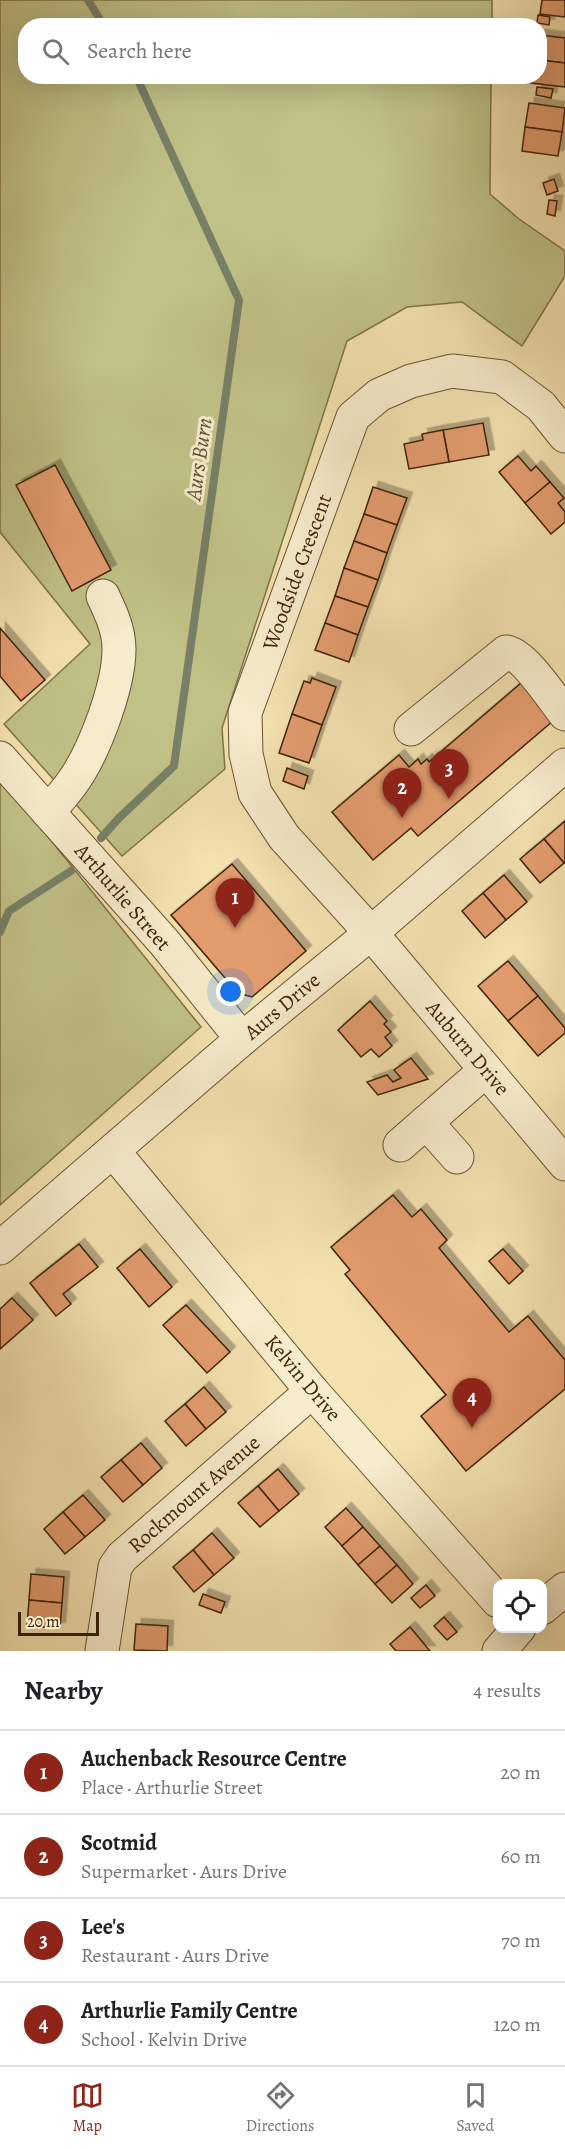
<!DOCTYPE html>
<meta charset="utf-8">
<style>
:root{--surface:#fff;--page:#f2f2f2;--text:#202124;--muted:#757577;--line:#e0e0e0;--accent:#8f2418}
body{margin:0;font-family:Alegreya,serif;background:var(--page);color:var(--text)}
.controls{position:absolute;right:18px;bottom:18px;display:grid;overflow:hidden;border-radius:12px;box-shadow:0 6px 24px #0002}
.controls button{width:54px;height:54px;display:grid;place-items:center;padding:0;border:0;border-bottom:2px solid var(--line);background:var(--surface);color:var(--text);font:30px sans-serif}
.scale{position:absolute;left:18px;bottom:15px;width:81px;box-sizing:border-box;padding-left:6px;border:3px solid #3e2307;border-top:0;font-size:16px;line-height:21px;white-space:nowrap;color:#3e2307;-webkit-text-stroke:4px #f7eccb;paint-order:stroke}
.you{position:absolute;left:231px;top:992px;width:21px;height:21px;margin:-15px;border:4px solid #fff;border-radius:50%;background:#1a73e8;box-shadow:0 0 0 9px #1a73e833}
.badge{display:grid;place-items:center;width:39px;height:39px;border-radius:50%;background:var(--accent);color:#fff;font-size:20px;font-weight:700}
.pin{position:absolute;translate:-50% -50px;filter:drop-shadow(0 2px 3px #0008)}
.pin::after{content:'';position:absolute;top:32px;width:21px;height:18px;background:inherit;clip-path:polygon(0 0,100% 0,50% 100%)}
.list{margin:0;padding:0;list-style:none}
h2{display:flex;justify-content:space-between;align-items:center;height:78px;margin:0;padding:0 24px;font-size:26px}
h2 small{font-size:20px;font-weight:400;color:var(--muted)}
.list li{display:grid;grid-template-columns:39px 1fr auto;gap:18px;align-items:center;box-sizing:border-box;height:84px;padding:0 24px;border-top:2px solid var(--line)}
.list b{display:block;font-size:22px;white-space:nowrap}
.list p{margin:0;font-size:20px;white-space:nowrap;color:var(--muted)}
.list em{font-size:20px;font-style:normal;color:var(--muted)}
.icon{flex:none;width:33px;height:33px;fill:none;stroke:currentColor;stroke-width:2;stroke-linecap:round;stroke-linejoin:round}
.map{position:relative;flex:none;width:565px;height:1651px;overflow:hidden}
.search{position:absolute;background:var(--surface);box-shadow:0 6px 24px #0002;left:18px;right:18px;top:18px;height:66px;display:flex;align-items:center;gap:15px;box-sizing:border-box;padding:0 21px;border-radius:24px;color:var(--muted);font-size:22px}
.sheet{height:414px;background:var(--surface)}
nav{display:flex;justify-content:space-around;align-items:center;box-sizing:border-box;height:84px;border-top:2px solid var(--line);background:var(--surface);font-size:16px;color:var(--muted)}
nav a{display:grid;justify-items:center;gap:3px}
nav .on{color:var(--accent)}
.map>svg:first-child{display:block}
</style>
<div class="map">
<svg width="565" height="1651" viewBox="0 0 565 1651">
<defs>
<filter id="shadow"><feDropShadow dx="5.5" dy="-5.5" stdDeviation="0" flood-color="#0004"/></filter>
</defs>
<rect width="100%" height="100%" fill="#f3e1af"/>
<filter id="stains"><feTurbulence type="fractalNoise" baseFrequency=".00333" numOctaves="4"/><feColorMatrix values="0 0 0 0 .2 0 0 0 0 .09 0 0 0 0 .02 0 0 0 .5 -.17"/></filter>
<radialGradient id="worn" r=".72"><stop offset=".6" stop-color="#630" stop-opacity="0"/><stop offset="1" stop-color="#630" stop-opacity=".3"/></radialGradient>
<!-- green -->
<g fill="#c0c187" stroke="#7f7247" stroke-width="1.5">
<polygon points="0,0 492,0 492,25 26,26 26,76 491,77 490,194 519,219 565,251 565,276 522,346 462,302 407,307 347,341 222,728 225,769 122,856 4,724 90,644 0,532"/>
<polygon points="0,777 201,1027 0,1205"/>
</g>
<g fill="none" stroke-linecap="round" stroke-linejoin="round">
<!-- stream -->
<g stroke="#778066" stroke-width="8">
<polyline points="88,0 104,26"/>
<polyline points="101,838 119,818 174,766 239,300 136,76"/>
<polyline points="0,932 9,911 71,871"/>
</g>
</g>
<!-- building -->
<g fill="#e39c6e" stroke="#3e2307" stroke-width="1.5" filter="url(#shadow)">
<polygon points="542,0 565,0 565,17 540,14"/>
<polygon points="538,15 550,17 549,25 537,23"/>
<polygon points="540,35 565,38 565,63 540,60"/>
<polygon points="540,60 565,63 565,87 531,83 532,76 540,76"/>
<polygon points="537,87 553,89 551,98 536,95"/>
<polygon points="529,103 565,108 562,132 525,127"/>
<polygon points="525,127 562,132 558,156 522,151"/>
<polygon points="554,179 558,191 547,195 543,183"/>
<polygon points="549,200 557,201 555,216 547,214"/>
<polygon points="483,423 489,455 449,462 443,430"/>
<polygon points="443,430 449,462 409,469 404,444 423,440 422,434"/>
<polygon points="518,456 531,471 536,466 550,482 525,503 499,472"/>
<polygon points="55,465 111,570 72,591 16,485"/>
<polygon points="550,482 564,498 558,503 565,512 565,522 551,534 525,503"/>
<polygon points="373,487 407,498 397,525 364,514"/>
<polygon points="364,514 397,525 387,553 354,541"/>
<polygon points="354,541 387,553 378,580 344,568"/>
<polygon points="344,568 378,580 368,607 335,596"/>
<polygon points="335,596 368,607 358,635 325,623"/>
<polygon points="325,623 358,635 349,662 315,650"/>
<polygon points="0,628 45,680 21,701 0,676"/>
<polygon points="528,677 560,715 418,836 411,828 373,860 332,812 399,755 409,767 418,759 421,764 427,759 429,762"/>
<polygon points="312,678 336,687 322,725 292,714 304,681 310,683"/>
<polygon points="292,714 322,725 309,763 279,753"/>
<polygon points="287,768 308,776 304,789 283,781"/>
<polygon points="565,821 565,862 564,863 544,839"/>
<polygon points="544,839 564,863 540,883 520,859"/>
<polygon points="232,864 306,951 252,997 238,993 171,915"/>
<polygon points="504,875 527,902 506,920 483,893"/>
<polygon points="483,893 506,920 485,938 462,911"/>
<polygon points="508,961 538,996 508,1021 478,986"/>
<polygon points="538,996 565,1028 565,1033 538,1056 508,1021"/>
<polygon points="370,1001 387,1021 384,1024 391,1032 385,1037 392,1046 379,1057 371,1049 361,1057 338,1030"/>
<polygon points="411,1058 428,1079 378,1095 367,1082 387,1075 393,1082 401,1078 394,1070"/>
<polygon points="393,1195 412,1217 421,1209 447,1240 439,1248 509,1332 528,1316 565,1360 565,1389 466,1471 421,1416 446,1395 345,1274 350,1270 331,1247"/>
<polygon points="79,1244 98,1267 63,1294 71,1304 56,1316 30,1283"/>
<polygon points="140,1249 172,1287 149,1307 117,1268"/>
<polygon points="503,1249 523,1271 509,1284 489,1261"/>
<polygon points="12,1298 33,1320 0,1349 0,1309"/>
<polygon points="186,1305 230,1352 207,1373 163,1325"/>
<polygon points="204,1387 226,1412 206,1429 185,1404"/>
<polygon points="185,1404 206,1429 186,1446 165,1421"/>
<polygon points="141,1443 162,1468 143,1485 121,1460"/>
<polygon points="121,1460 143,1485 123,1502 101,1477"/>
<polygon points="278,1469 299,1494 279,1511 258,1486"/>
<polygon points="258,1486 279,1511 260,1527 238,1503"/>
<polygon points="83,1495 105,1520 85,1537 63,1512"/>
<polygon points="346,1508 363,1527 342,1546 325,1527"/>
<polygon points="63,1512 85,1537 65,1554 44,1529"/>
<polygon points="363,1527 380,1546 358,1565 342,1546"/>
<polygon points="212,1533 234,1558 214,1575 193,1550"/>
<polygon points="380,1546 397,1565 375,1584 358,1565"/>
<polygon points="193,1550 214,1575 194,1592 173,1567"/>
<polygon points="397,1565 413,1584 392,1603 375,1584"/>
<polygon points="31,1574 64,1577 62,1603 29,1600"/>
<polygon points="426,1585 435,1596 420,1608 411,1598"/>
<polygon points="203,1594 225,1602 221,1613 199,1605"/>
<polygon points="29,1600 62,1603 60,1628 27,1626"/>
<polygon points="444,1617 457,1632 447,1640 434,1626"/>
<polygon points="136,1624 168,1626 167,1651 134,1650"/>
<polygon points="410,1627 430,1651 396,1651 390,1644"/>
</g>
<g fill="none" stroke-linecap="round" stroke-linejoin="round">
<defs>
<g id="minor">
<polyline points="565,436 541,406 502,377 452,371 411,381 379,395 353,417 245,713 246,754 255,793 284,837 371,933 565,1164"/>
<path d="M411,729L506,652C524,654 553,699 565,714"/>
<polyline points="0,758 164,942 242,1039"/>
<path d="M48,812C56,803 65,793 72,783C94,753 119,686 119,649C119,630 111,613 103,596"/>
<polyline points="426,1122 457,1157"/>
<polyline points="400,1145 486,1070"/>
<polyline points="113,1151 312,1391 498,1601"/>
<polyline points="0,1248 242,1039 371,933 565,765"/>
<polyline points="542,1608 565,1589"/>
<polyline points="102,1651 115,1567 122,1557 312,1391"/>
<polyline points="499,1651 519,1628"/>
</g>
</defs>
<!-- minor casing -->
<use href="#minor" stroke="#6b5231" stroke-width="35"/>
<!-- minor -->
<use href="#minor" stroke="#f7eccb" stroke-width="33"/>
</g>
<g text-anchor="middle" stroke-width="6" stroke-linejoin="round" paint-order="stroke">
<!-- street labels -->
<g font-size="21" fill="#3e2307" stroke="#f7eccb">
<text transform="translate(297 572) rotate(-70)" y="7">Woodside Crescent</text>
<text transform="translate(123 897) rotate(49)" y="7">Arthurlie Street</text>
<text transform="translate(282 1006) rotate(-40)" y="7">Aurs Drive</text>
<text transform="translate(468 1048) rotate(50)" y="7">Auburn Drive</text>
<text transform="translate(303 1378) rotate(50)" y="7">Kelvin Drive</text>
<text transform="translate(194 1494) rotate(-41)" y="7">Rockmount Avenue</text>
</g>
<!-- water labels -->
<g font-size="22" font-style="italic" fill="#5a5236" stroke="#f7eccb">
<text transform="translate(198 459) rotate(-82)" y="8">Aurs Burn</text>
</g>
</g>
<rect width="100%" height="100%" filter="url(#stains)"/>
<rect width="100%" height="100%" fill="url(#worn)"/>
</svg>
<div class="controls">
<button><svg class="icon" aria-label="locate" viewBox="0 0 24 24"><circle cx="12" cy="12" r="6"/><path d="M12 2v4M12 18v4M2 12h4M18 12h4"/></svg></button>
</div>
<div class="scale">20 m</div>
<div class="you"></div>
<div class="pin badge" style="left:235px;top:928px">1</div>
<div class="pin badge" style="left:402px;top:818px">2</div>
<div class="pin badge" style="left:449px;top:799px">3</div>
<div class="pin badge" style="left:472px;top:1428px">4</div>
<div class="search"><svg class="icon" aria-label="search" viewBox="0 0 24 24"><circle cx="10" cy="10" r="6"/><path d="M15 15l6 6"/></svg>Search here</div>
</div>
<section class="sheet">
<h2>Nearby<small>4 results</small></h2>
<ul class="list">
<li><span class="badge">1</span><div><b>Auchenback Resource Centre</b><p>Place · Arthurlie Street</p></div><em>20 m</em></li>
<li><span class="badge">2</span><div><b>Scotmid</b><p>Supermarket · Aurs Drive</p></div><em>60 m</em></li>
<li><span class="badge">3</span><div><b>Lee's</b><p>Restaurant · Aurs Drive</p></div><em>70 m</em></li>
<li><span class="badge">4</span><div><b>Arthurlie Family Centre</b><p>School · Kelvin Drive</p></div><em>120 m</em></li>
</ul>
</section>
<nav>
<a class="on"><svg class="icon" aria-label="map" viewBox="0 0 24 24"><path d="M3 6l6-2 6 2 6-2v14l-6 2-6-2-6 2zM9 4v14M15 6v14"/></svg>Map</a>
<a><svg class="icon" aria-label="directions" viewBox="0 0 24 24"><path d="M12 3l9 9-9 9-9-9zM9 14v-3h6M13 9l2 2-2 2"/></svg>Directions</a>
<a><svg class="icon" aria-label="saved" viewBox="0 0 24 24"><path d="M7 4h10v16l-5-4-5 4z"/></svg>Saved</a>
</nav>
